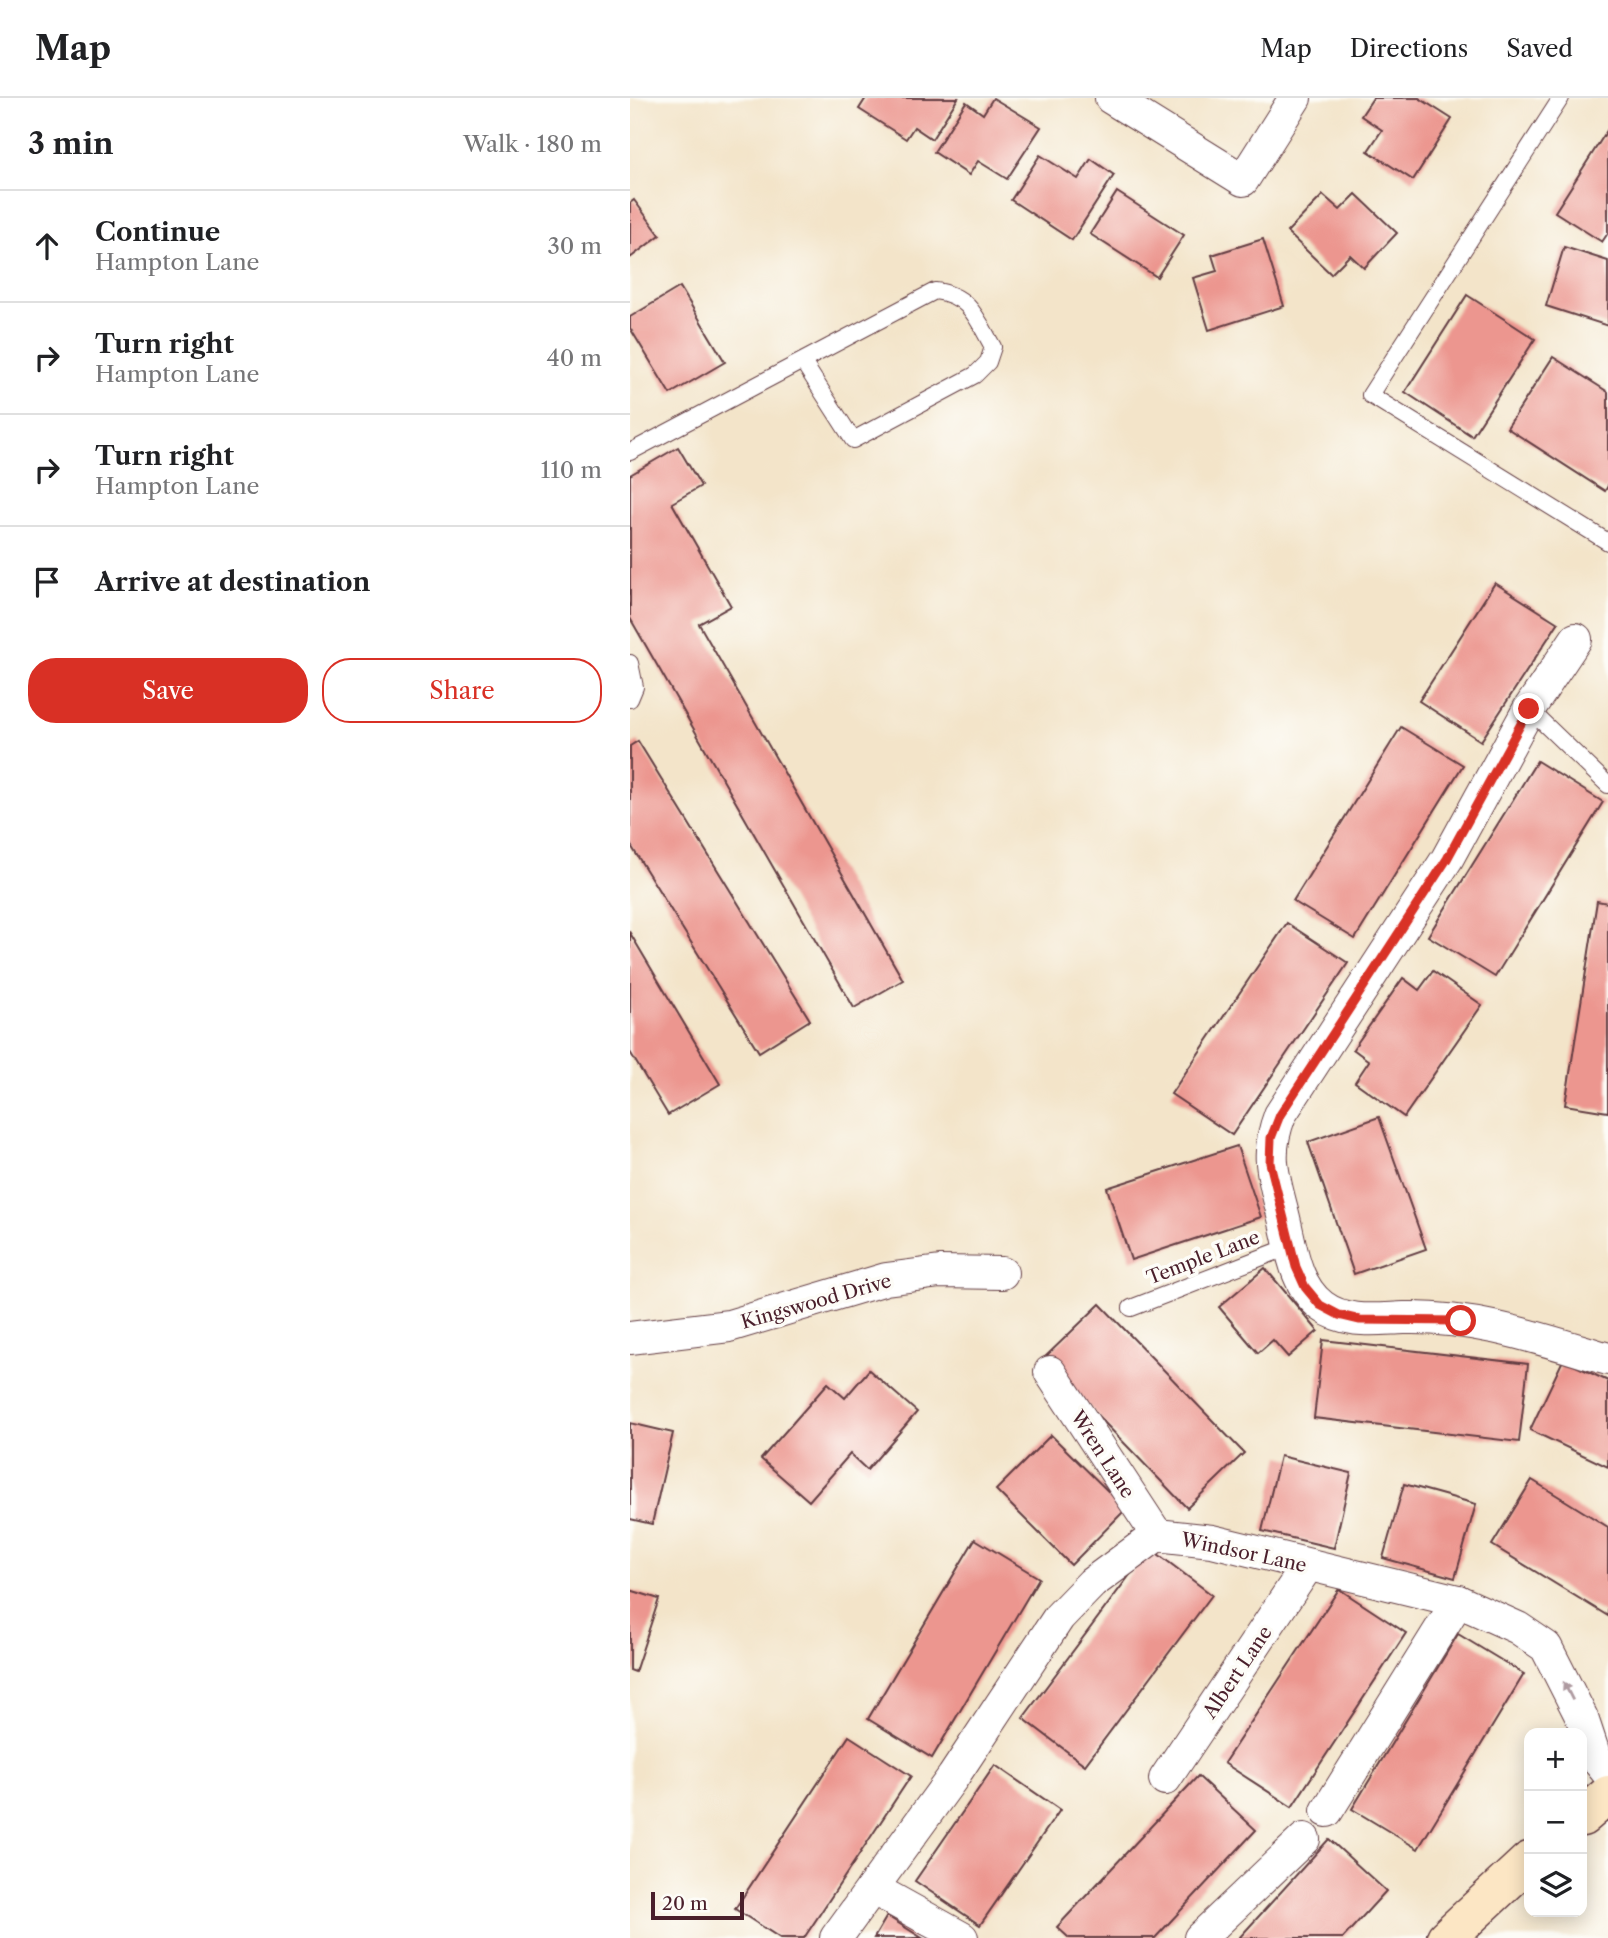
<!DOCTYPE html>
<meta charset="utf-8">
<style>
:root{--surface:#fff;--page:#f6f6f6;--text:#202124;--muted:#757577;--line:#e0e0e0;--accent:#d93025}
body{margin:0;font-family:"Libre Caslon Text",serif;background:var(--page);color:var(--text)}
.controls{position:absolute;right:21px;bottom:21px;display:grid;overflow:hidden;border-radius:14px;box-shadow:0 4px 18px #0003}
.controls button{width:63px;height:63px;display:grid;place-items:center;padding:0;border:0;border-bottom:2px solid var(--line);background:var(--surface);color:var(--text);font:35px sans-serif}
.scale{position:absolute;left:21px;bottom:18px;width:93px;box-sizing:border-box;padding-left:7px;border:4px solid #4a1f2b;border-top:0;font-size:19px;line-height:24px;white-space:nowrap;color:#4a1f2b;-webkit-text-stroke:5px #fdfcf7;paint-order:stroke}
.stop{position:absolute;width:21px;height:21px;margin:-16px;border:5px solid #d93025;border-radius:50%;background:#fff}
.stop.end{background:#d93025;border-color:#fff;box-shadow:0 2px 7px #0008}
.list{margin:0;padding:0;list-style:none}
h2{display:flex;justify-content:space-between;align-items:center;height:91px;margin:0;padding:0 28px;font-size:30px}
h2 small{font-size:23px;font-weight:400;color:var(--muted)}
.list li{display:grid;grid-template-columns:46px 1fr auto;gap:21px;align-items:center;box-sizing:border-box;height:112px;padding:0 28px;border-top:2px solid var(--line)}
.list b{display:block;font-size:26px;white-space:nowrap}
.list p{margin:0;font-size:23px;white-space:nowrap;color:var(--muted)}
.list em{font-size:23px;font-style:normal;color:var(--muted)}
.actions{display:flex;gap:14px;padding:21px 28px}
.actions a{flex:1;padding:16px 0;border:2px solid var(--accent);border-radius:28px;text-align:center;font-size:24px;color:var(--accent)}
.actions .main{background:var(--accent);color:#fff}
.icon{flex:none;width:38px;height:38px;fill:none;stroke:currentColor;stroke-width:2;stroke-linecap:round;stroke-linejoin:round}
.map{position:relative;flex:none;width:978px;height:1840px;overflow:hidden}
header{display:flex;align-items:center;gap:42px;box-sizing:border-box;height:98px;padding:0 35px;background:var(--surface);border-bottom:2px solid var(--line)}
header strong{font-size:33px}
nav{display:flex;gap:38px;margin-inline-start:auto;font-size:24px}
main{display:flex}
aside{flex:1;background:var(--surface)}
.map>svg:first-child{display:block}
</style>
<header>
<strong>Map</strong>
<nav><a>Map</a><a>Directions</a><a>Saved</a></nav>
</header>
<main>
<aside>
<h2>3 min<small>Walk · 180 m</small></h2>
<ul class="list">
<li><svg class="icon" aria-label="ahead" viewBox="0 0 24 24"><path d="M12 20V5M6 11l6-6 6 6"/></svg><div><b>Continue</b><p>Hampton Lane</p></div><em>30 m</em></li>
<li><svg class="icon" aria-label="right" viewBox="0 0 24 24"><path d="M7 20v-9h11M14 6l5 5-5 5"/></svg><div><b>Turn right</b><p>Hampton Lane</p></div><em>40 m</em></li>
<li><svg class="icon" aria-label="right" viewBox="0 0 24 24"><path d="M7 20v-9h11M14 6l5 5-5 5"/></svg><div><b>Turn right</b><p>Hampton Lane</p></div><em>110 m</em></li>
<li><svg class="icon" aria-label="arrive" viewBox="0 0 24 24"><path d="M6 21V4h12l-3 4 3 4H6"/></svg><div><b>Arrive at destination</b></div></li>
</ul>
<div class="actions"><a class="main">Save</a><a>Share</a></div>
</aside>
<div class="map">
<svg width="978" height="1840" viewBox="0 0 978 1840">
<rect width="100%" height="100%" fill="#fdfcf7"/>
<filter id="ink" filterUnits="userSpaceOnUse"><feTurbulence type="fractalNoise" baseFrequency=".0143" numOctaves="2"/><feDisplacementMap in="SourceGraphic" scale="14" xChannelSelector="R" yChannelSelector="G"/><feConvolveMatrix kernelMatrix="1 2 1 2 8 2 1 2 1" color-interpolation-filters="sRGB"/></filter>
<filter id="wash" filterUnits="userSpaceOnUse"><feTurbulence type="fractalNoise" baseFrequency=".00686" numOctaves="4" result="noise"/><feDisplacementMap in="SourceGraphic" scale="28" xChannelSelector="R" yChannelSelector="G"/><feGaussianBlur stdDeviation="1.57" result="paint"/><feColorMatrix in="noise" values="0 0 0 0 0 0 0 0 0 0 0 0 0 0 0 0 0 1.4 0 .05"/><feComposite in="paint" operator="in"/></filter>
<g filter="url(#wash)">
<rect width="100%" height="100%" fill="#f3e4c9"/>
<g id="blocks">
<!-- building -->
<g fill="#ec968f">
<polygon points="236,0 328,0 302,41 284,29 276,41 229,11"/>
<polygon points="363,0 411,29 377,81 348,63 339,77 304,54 336,4 353,16"/>
<polygon points="743,0 789,0 822,21 783,82 738,53 752,32 731,18"/>
<polygon points="978,31 978,135 972,144 925,114"/>
<polygon points="410,57 448,81 461,61 484,77 442,142 381,102"/>
<polygon points="487,94 554,137 527,179 460,136"/>
<polygon points="726,96 767,135 734,170 720,157 701,176 657,134 693,97 710,112"/>
<polygon points="4,102 30,137 0,160 0,105"/>
<polygon points="633,141 654,208 579,232 563,180 587,173 582,157"/>
<polygon points="934,149 978,163 978,228 916,208"/>
<polygon points="50,189 95,264 40,296 0,230 0,219"/>
<polygon points="837,197 905,241 842,338 775,294"/>
<polygon points="923,259 978,294 978,388 975,393 877,330"/>
<polygon points="48,349 71,388 42,405 101,508 69,526 273,882 224,910 0,520 0,377"/>
<polygon points="865,485 928,525 851,643 789,603"/>
<polygon points="771,629 833,667 725,841 663,803"/>
<polygon points="8,643 180,922 129,954 0,746 0,648"/>
<polygon points="907,663 973,704 865,879 798,838"/>
<polygon points="967,803 978,805 978,1014 935,1007"/>
<polygon points="657,825 718,865 602,1037 541,996"/>
<polygon points="0,835 90,986 38,1017 0,954"/>
<polygon points="803,873 852,907 774,1019 725,984 739,963 723,951 773,880 789,892"/>
<polygon points="749,1019 796,1151 724,1176 678,1044"/>
<polygon points="607,1048 631,1119 501,1162 477,1090"/>
<polygon points="635,1170 688,1233 658,1259 643,1242 628,1255 589,1209"/>
<polygon points="470,1206 614,1355 557,1410 413,1261"/>
<polygon points="693,1242 898,1266 889,1344 684,1320"/>
<polygon points="933,1262 978,1283 978,1369 900,1332"/>
<polygon points="239,1272 287,1314 237,1372 220,1356 179,1403 131,1361 198,1285 215,1300"/>
<polygon points="0,1325 43,1335 22,1426 0,1421"/>
<polygon points="421,1337 496,1411 441,1467 366,1392"/>
<polygon points="650,1358 721,1375 704,1450 632,1433"/>
<polygon points="902,1382 978,1429 978,1518 862,1447"/>
<polygon points="774,1386 846,1406 825,1480 753,1460"/>
<polygon points="345,1441 409,1480 302,1660 238,1621"/>
<polygon points="520,1450 582,1497 455,1667 393,1620"/>
<polygon points="709,1491 776,1535 662,1709 594,1665"/>
<polygon points="0,1492 29,1501 5,1574 0,1572"/>
<polygon points="828,1536 894,1576 788,1751 722,1711"/>
<polygon points="219,1638 281,1678 174,1840 150,1840 105,1811"/>
<polygon points="365,1667 430,1712 350,1827 285,1783"/>
<polygon points="568,1678 626,1732 525,1840 439,1840 427,1829"/>
<polygon points="699,1741 756,1793 713,1840 609,1840"/>
<polygon points="257,1818 292,1840 244,1840"/>
</g>
</g>
</g>
<g filter="url(#ink)">
<use href="#blocks" fill-opacity="0" stroke="#633d43" stroke-width="2"/>
<g fill="none" stroke-linecap="round" stroke-linejoin="round">
<defs>
<g id="lane">
<polyline points="931,0 740,297 978,444"/>
<path d="M0,354L305,193C340,197 347,221 363,249L358,264L345,277L223,342L173,264"/>
<polyline points="0,565 5,589 0,601"/>
<polyline points="899,611 978,687"/>
<polyline points="501,1210 661,1148"/>
</g>
<g id="street">
<polyline points="481,0 613,82 665,0"/>
<path d="M946,541L899,611L817,761L650,1017C635,1056 643,1077 653,1116C661,1147 664,1187 692,1208C716,1226 746,1221 774,1220C846,1218 911,1241 978,1261"/>
<polyline points="0,1240 99,1228 256,1181 310,1174 372,1175"/>
<polyline points="420,1274 527,1437"/>
<polyline points="535,1681 678,1467"/>
<polyline points="697,1713 828,1503"/>
<polyline points="242,1790 332,1840"/>
<polyline points="206,1840 323,1679 429,1519 462,1485 527,1437 582,1443 828,1503 888,1530 916,1549 952,1620 965,1659 978,1675"/>
<polyline points="570,1840 674,1741"/>
</g>
<g id="secondary">
<polyline points="952,1719 978,1697"/>
<polyline points="816,1840 899,1763"/>
</g>
</defs>
<!-- lane casing -->
<use href="#lane" stroke="#633d43" stroke-width="18"/>
<!-- street casing -->
<use href="#street" stroke="#633d43" stroke-width="34"/>
<!-- secondary casing -->
<use href="#secondary" stroke="#633d43" stroke-width="41"/>
<!-- lane -->
<use href="#lane" stroke="#fff" stroke-width="16"/>
<!-- street -->
<use href="#street" stroke="#fff" stroke-width="32"/>
<!-- secondary -->
<use href="#secondary" stroke="#fce6c4" stroke-width="38"/>
</g>
<!-- one-way arrows -->
<defs><path id="oneway-solid" d="M-6-.8H1V-3.2L6.5 0L1 3.2V.8H-6Z" transform="scale(1.75)"/></defs>
<use fill="#ae9aa0" href="#oneway-solid" transform="translate(938 1593) rotate(-117)"/>
</g>
<g fill="none" stroke-linecap="round" stroke-linejoin="round" filter="url(#ink)">
<!-- route -->
<polyline stroke="#d93025" stroke-width="9" points="831,1223 730,1222 709,1217 690,1207 675,1189 666,1169 640,1065 641,1040 650,1017 817,761 899,611"/>
</g>
<g text-anchor="middle" stroke-width="7" stroke-linejoin="round" paint-order="stroke">
<!-- street labels -->
<g font-size="19" fill="#4a1f2b" stroke="#fdfcf7">
<text transform="translate(573 1159) rotate(-21)" y="7">Temple Lane</text>
<text transform="translate(186 1203) rotate(-16)" y="7">Kingswood Drive</text>
<text transform="translate(473 1356) rotate(57)" y="7">Wren Lane</text>
<text transform="translate(614 1454) rotate(12)" y="7">Windsor Lane</text>
<text transform="translate(607 1574) rotate(-56)" y="7">Albert Lane</text>
</g>
</g>
</svg>
<div class="controls">
<button>+</button>
<button>−</button>
<button><svg class="icon" aria-label="layers" viewBox="0 0 24 24"><path d="M12 4l9 5-9 5-9-5zM3 14l9 5 9-5"/></svg></button>
</div>
<div class="scale">20 m</div>
<div class="stop" style="left:831px;top:1223px"></div>
<div class="stop end" style="left:899px;top:611px"></div>
</div>
</main>
